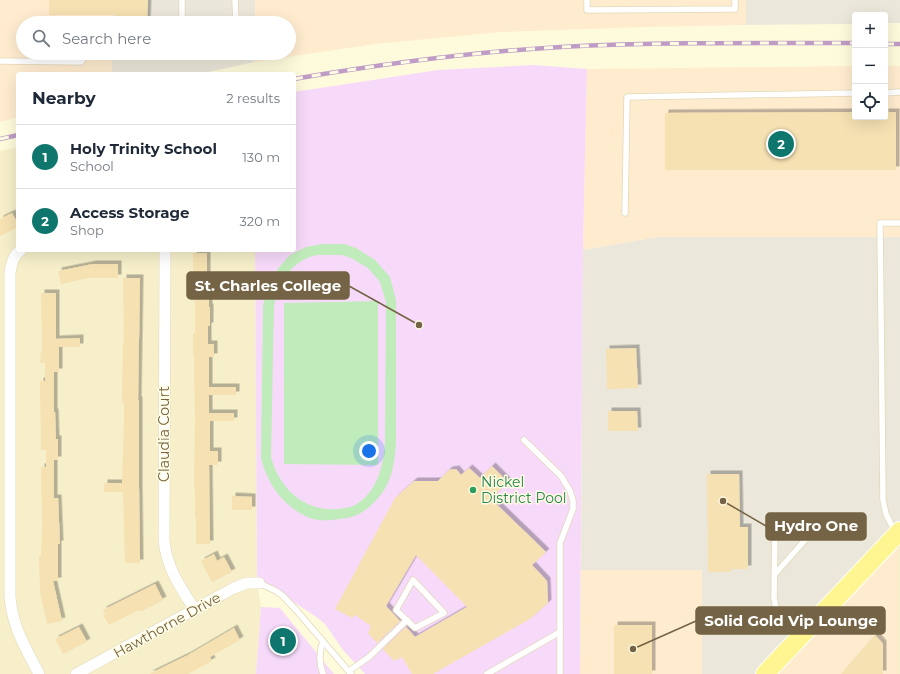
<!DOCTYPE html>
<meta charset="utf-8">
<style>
:root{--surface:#fff;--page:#f6f6f7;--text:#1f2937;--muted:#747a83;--line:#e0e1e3;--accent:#0f766e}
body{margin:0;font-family:Montserrat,sans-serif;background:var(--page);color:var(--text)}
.controls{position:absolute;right:12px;top:12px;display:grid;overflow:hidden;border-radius:4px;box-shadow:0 4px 16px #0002}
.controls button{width:36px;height:36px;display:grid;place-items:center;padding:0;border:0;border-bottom:1px solid var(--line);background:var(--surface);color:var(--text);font:20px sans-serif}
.you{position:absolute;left:369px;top:451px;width:14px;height:14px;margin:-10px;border:3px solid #fff;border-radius:50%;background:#1a73e8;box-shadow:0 0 0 6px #1a73e833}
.badge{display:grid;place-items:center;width:26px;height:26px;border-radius:50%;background:var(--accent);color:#fff;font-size:13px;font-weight:700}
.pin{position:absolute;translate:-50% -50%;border:2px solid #fff;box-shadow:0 1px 4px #0006}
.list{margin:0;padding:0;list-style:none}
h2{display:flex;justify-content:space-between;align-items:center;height:52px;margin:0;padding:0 16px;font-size:17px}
h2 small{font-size:13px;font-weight:400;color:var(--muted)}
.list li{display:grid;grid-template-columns:26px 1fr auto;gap:12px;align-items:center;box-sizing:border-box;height:64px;padding:0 16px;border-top:1px solid var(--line)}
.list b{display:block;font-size:15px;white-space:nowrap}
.list p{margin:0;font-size:13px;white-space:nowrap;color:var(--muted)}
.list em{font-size:13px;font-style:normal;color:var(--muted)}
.icon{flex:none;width:22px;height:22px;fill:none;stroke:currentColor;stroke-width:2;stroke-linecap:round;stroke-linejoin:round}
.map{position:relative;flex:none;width:900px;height:674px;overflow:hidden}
.search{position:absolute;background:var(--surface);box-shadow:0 4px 16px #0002;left:16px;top:16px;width:280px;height:44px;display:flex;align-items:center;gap:10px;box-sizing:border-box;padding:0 14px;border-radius:22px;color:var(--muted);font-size:15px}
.panel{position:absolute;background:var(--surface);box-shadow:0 4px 16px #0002;left:16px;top:72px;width:280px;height:180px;border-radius:4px}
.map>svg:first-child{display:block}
</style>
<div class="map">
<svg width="900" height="674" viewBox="0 0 900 674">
<defs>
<filter id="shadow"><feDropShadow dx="3.5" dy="-3.5" stdDeviation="0" flood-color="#0004"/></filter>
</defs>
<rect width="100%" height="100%" fill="#fefbdc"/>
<!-- residential -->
<g fill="#f6efca">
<polygon points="18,147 18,250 255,250 257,583 261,607 256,674 0,674 0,151"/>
<polygon points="900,530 900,674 898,674 898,531"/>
</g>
<!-- commercial -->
<g fill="#ffeccf">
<polygon points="0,0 113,0 113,23 23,23 23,53 112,53 112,74 18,74 18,117 0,122"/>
<polygon points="255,0 746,0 746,25 646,27 501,32 375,44 254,62 254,53 289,53 289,23 255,23"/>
<polygon points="855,66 855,117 885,117 885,66 900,66 900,237 657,237 583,250 587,69"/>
<polygon points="898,531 898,674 764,674"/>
<polygon points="581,570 702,570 702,674 580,674"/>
</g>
<!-- industrial -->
<g fill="#ebe7da">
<rect x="113" y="0" width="142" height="23"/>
<polygon points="746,0 900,0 900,23 885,23 885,15 855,15 855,24 746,25"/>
<polygon points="112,53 254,53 254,62 199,74 112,74"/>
<polygon points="657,237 900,237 900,530 764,674 702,674 702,570 581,570 583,250"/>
</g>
<!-- education -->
<g fill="#f7dafa">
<polygon points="534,65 587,69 583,250 580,674 365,674 343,650 325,624 315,616 264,583 257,583 255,250 294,250 294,92 438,70"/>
<polygon points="261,607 280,608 334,674 256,674"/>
</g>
<!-- green -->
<g fill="#c0ecbb" fill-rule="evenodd">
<path d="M322,244H344L356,248L375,260L390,277L396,300V441C395,459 393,478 382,493C371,508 358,518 339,519C333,520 325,521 318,520C288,514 267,485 261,458L263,306L266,290L272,277L281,265L290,255L306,247ZM323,255H342L351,258L368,268L380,282L386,302L385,440C384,464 378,492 355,505C350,508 344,508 338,509C304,512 279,488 271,457L274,307C278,286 289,264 310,257C314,255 319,255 323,255Z"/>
<polygon points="378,301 378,465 284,464 284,303"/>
</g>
<!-- building -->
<g fill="#f5e1b2" filter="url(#shadow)">
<polygon points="49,0 148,0 147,23 115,23 115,15 49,15"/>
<polygon points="855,112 855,117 885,117 885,112 896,112 896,170 665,170 665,113"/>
<polygon points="12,213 18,224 18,227 0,236 0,219"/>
<polygon points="193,253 207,253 207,280 209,280 209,307 210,307 210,326 208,326 208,344 214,344 214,357 209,357 209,387 236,387 236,395 209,395 209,413 234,413 234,421 210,421 210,451 218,451 218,465 209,465 210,544 196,544 196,518 195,518 195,489 194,489 195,419 194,355 193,354 193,334 195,334 195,302 194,302"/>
<polygon points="93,264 118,264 118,278 88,278 61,284 58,271"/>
<polygon points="123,278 140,278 138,400 139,400 139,488 140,563 125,563 123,492 104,492 104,483 122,483 124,420 124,403 122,403 123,342 124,342"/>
<polygon points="41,293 56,293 56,339 80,338 80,347 59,347 59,372 54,372 54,412 55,412 56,439 58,439 58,460 54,460 54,498 58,498 60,544 58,544 58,581 53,581 62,621 47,624 40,592 39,556 41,556 42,528 41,467 46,467 46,450 41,450 40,381 45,381 45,363 40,363 41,351 42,351"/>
<polygon points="636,348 638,388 607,389 606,349"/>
<polygon points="608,411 637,411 638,431 608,431"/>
<polygon points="492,466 508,482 491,499 546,552 532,565 547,581 548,603 530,619 433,674 412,674 402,657 394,661 383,649 406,627 415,637 467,607 416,555 386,606 400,621 377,643 368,633 371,626 355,615 352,618 335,609 395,498 414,481 438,481 449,470 456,469 461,475 469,468 480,478"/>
<polygon points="707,474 739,474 740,527 748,527 748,569 731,569 731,572 708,572"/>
<polygon points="232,496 252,497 252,510 232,510"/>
<polygon points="214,554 217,561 224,557 232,572 212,582 201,561"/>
<polygon points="155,584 163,600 140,612 139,610 109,625 103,615 105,614 103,610"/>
<rect x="614" y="625" width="38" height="49"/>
<polygon points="79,627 87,642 63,654 55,639"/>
<polygon points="234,628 240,640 210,657 212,661 188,674 149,674 188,655"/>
<polygon points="875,635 883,644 883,674 841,674"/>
</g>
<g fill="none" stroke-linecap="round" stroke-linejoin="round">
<defs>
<g id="lane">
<polyline points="182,0 182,23"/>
<polyline points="235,0 236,23"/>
<polyline points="587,0 587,10 735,9 735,0"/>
<polyline points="0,61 81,62 87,53"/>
<polyline points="885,93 900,92"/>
<polyline points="625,213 627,97 855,93"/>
<polyline points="524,440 561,476 570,491 573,501 573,509 560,543 560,674"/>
<polyline points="775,528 774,597 776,609 779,616 795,637"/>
<polyline points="895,532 886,514 883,500 880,223 900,223"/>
<polyline points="775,574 820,523"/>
<polygon points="413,580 444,613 415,628 396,610"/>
<polyline points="259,583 276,591 283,596 297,611 351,674"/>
<polyline points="349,671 369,657 407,620"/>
<path d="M323,674C319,663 319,652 323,641"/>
<polyline points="487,674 560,632"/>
</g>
<g id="street">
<path d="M21,250C13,255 12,263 10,272V597C13,629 25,646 39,674"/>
<path d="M165,250L164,541C167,568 180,587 195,610"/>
<polyline points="76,674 234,588 247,583 259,583"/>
</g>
<polyline id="primary" points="765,674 900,531"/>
</defs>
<!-- lane casing -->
<use href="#lane" stroke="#e2d8b8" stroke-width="7"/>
<!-- street casing -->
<use href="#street" stroke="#e2d8b8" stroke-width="12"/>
<!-- primary casing -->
<use href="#primary" stroke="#fff" stroke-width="20"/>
<!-- lane -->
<use href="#lane" stroke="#fff" stroke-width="5.5"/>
<!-- street -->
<use href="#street" stroke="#fff" stroke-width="11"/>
<!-- primary -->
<use href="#primary" stroke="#fff692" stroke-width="18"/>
<defs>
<g id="rail">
<polyline points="885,44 900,44"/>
<path d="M294,79C382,64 472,52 561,47C659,42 757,43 855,43"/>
<polyline points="0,139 18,135"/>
</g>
</defs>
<!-- rail casing -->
<use href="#rail" stroke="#bf9cc6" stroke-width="4.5"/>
<!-- rail -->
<use href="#rail" stroke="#fffce4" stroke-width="3" stroke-dasharray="9" stroke-linecap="butt"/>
</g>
<!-- markers -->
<circle fill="#2e9e5b" stroke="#fffce4" stroke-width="1.5" cx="473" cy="490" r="4"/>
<g text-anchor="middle" stroke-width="3" stroke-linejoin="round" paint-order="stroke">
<!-- street labels -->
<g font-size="14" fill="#746344" stroke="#fffce4">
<text transform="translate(164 434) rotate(-90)" y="5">Claudia Court</text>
<text transform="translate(167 625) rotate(-29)" y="5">Hawthorne Drive</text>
</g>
<!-- leisure labels -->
<g font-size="14" fill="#27864d" stroke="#fffce4" text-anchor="start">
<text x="481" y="487">Nickel<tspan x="481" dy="16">District Pool</tspan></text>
</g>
</g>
<!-- callouts -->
<path fill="none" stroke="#746344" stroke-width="1.5" d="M419 325L349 286M723 501L766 526M633 649L696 621"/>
<g fill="#746344" stroke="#fffce4" stroke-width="1.5">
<circle cx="419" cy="325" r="4"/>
<circle cx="723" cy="501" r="4"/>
<circle cx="633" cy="649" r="4"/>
</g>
<g fill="#746344" stroke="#746344" stroke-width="1.5">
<rect x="187" y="272" width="162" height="27" rx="4"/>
<rect x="766" y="513" width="100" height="27" rx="4"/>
<rect x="696" y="607" width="189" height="27" rx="4"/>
</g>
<g font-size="15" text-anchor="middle" font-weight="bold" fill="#fff">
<text x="268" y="291">St. Charles College</text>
<text x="816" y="531">Hydro One</text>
<text x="791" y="626">Solid Gold Vip Lounge</text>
</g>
</svg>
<div class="controls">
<button>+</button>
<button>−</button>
<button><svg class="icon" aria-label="locate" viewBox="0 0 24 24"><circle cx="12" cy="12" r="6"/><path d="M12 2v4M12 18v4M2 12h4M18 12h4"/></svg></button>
</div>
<div class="you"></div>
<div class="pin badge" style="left:283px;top:641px">1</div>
<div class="pin badge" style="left:781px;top:144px">2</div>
<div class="search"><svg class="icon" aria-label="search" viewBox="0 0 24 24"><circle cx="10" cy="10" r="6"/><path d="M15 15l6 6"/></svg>Search here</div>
<section class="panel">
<h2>Nearby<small>2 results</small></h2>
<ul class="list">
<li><span class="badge">1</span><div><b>Holy Trinity School</b><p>School</p></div><em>130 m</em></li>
<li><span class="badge">2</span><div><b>Access Storage</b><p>Shop</p></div><em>320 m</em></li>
</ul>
</section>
</div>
